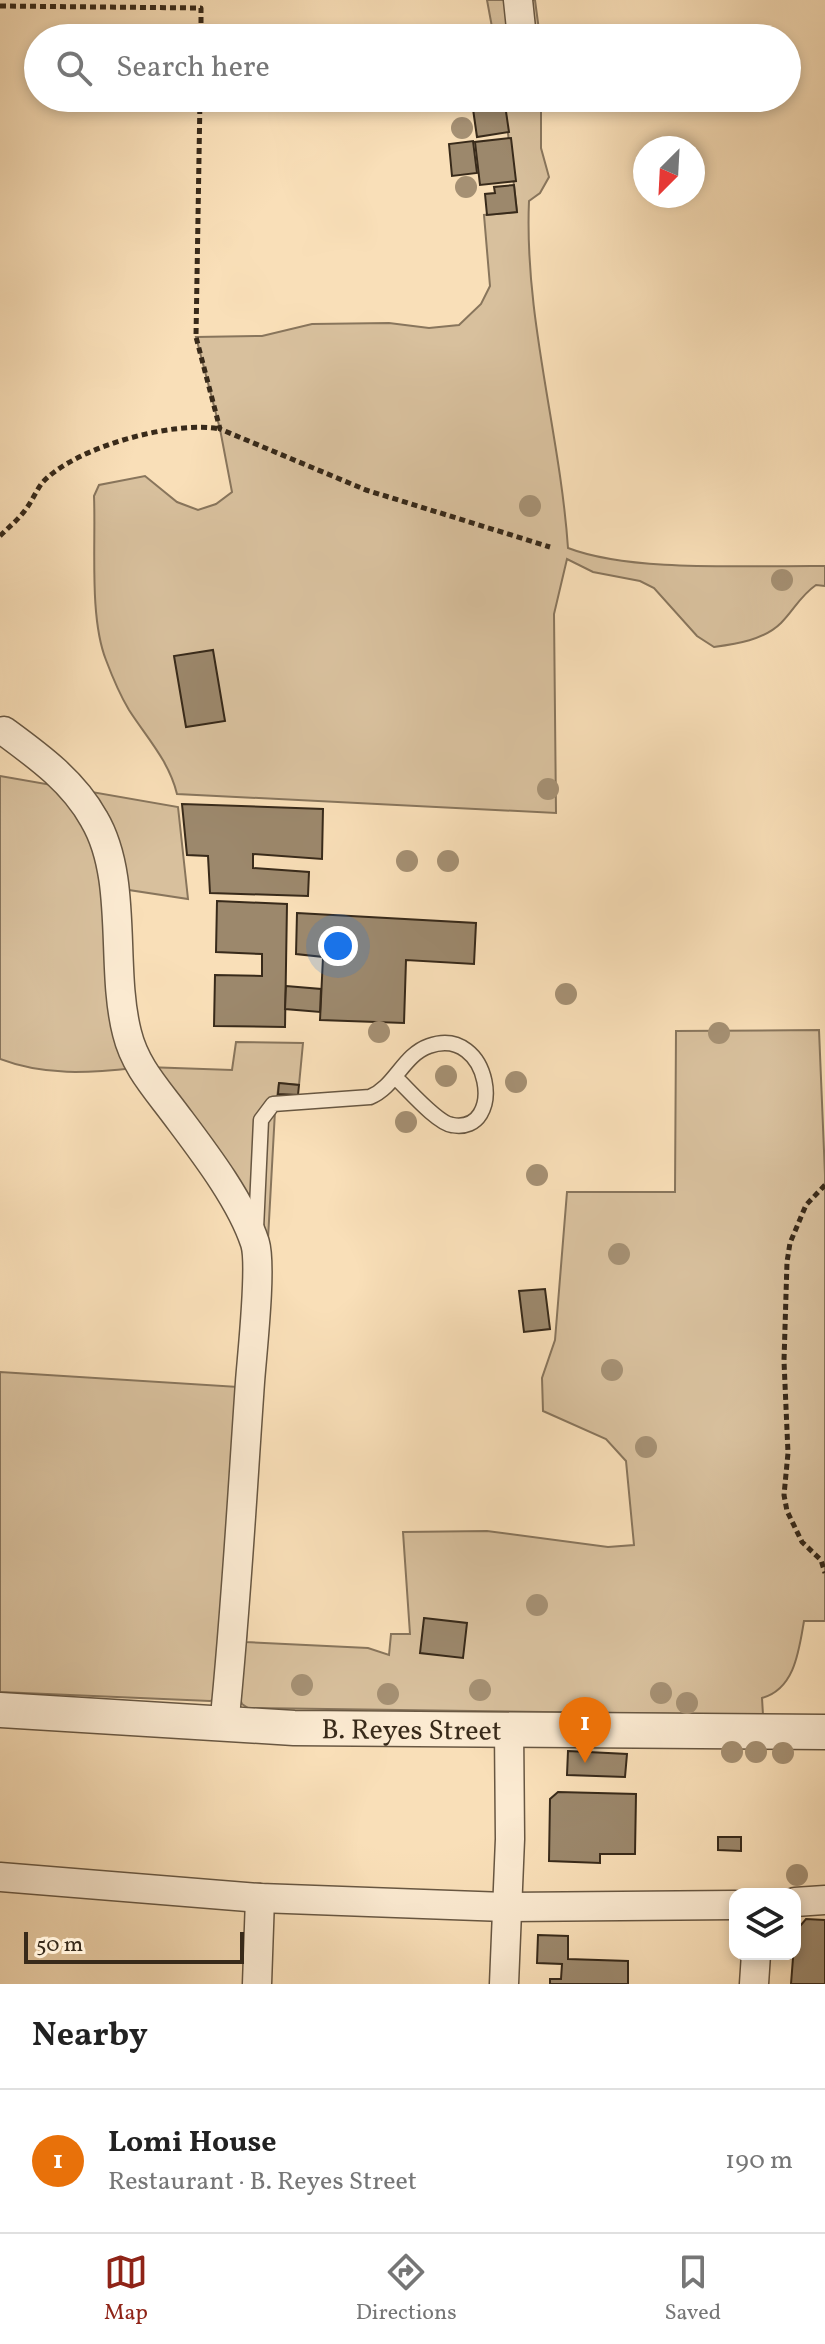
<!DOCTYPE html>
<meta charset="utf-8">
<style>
:root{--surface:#fff;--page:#f2f2f2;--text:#222;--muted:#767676;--line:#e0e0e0;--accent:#8f2418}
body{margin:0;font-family:Vollkorn,serif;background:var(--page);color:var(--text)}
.controls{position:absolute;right:24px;bottom:24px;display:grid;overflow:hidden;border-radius:16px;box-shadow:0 4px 12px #0003}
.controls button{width:72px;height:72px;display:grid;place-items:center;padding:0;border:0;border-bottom:2px solid var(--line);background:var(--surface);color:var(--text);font:40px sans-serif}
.compass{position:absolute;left:633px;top:136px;width:72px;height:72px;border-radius:50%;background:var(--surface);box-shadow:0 4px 12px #0003;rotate:204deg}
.scale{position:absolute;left:24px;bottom:20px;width:220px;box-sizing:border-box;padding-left:8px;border:4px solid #382a1a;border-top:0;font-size:22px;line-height:28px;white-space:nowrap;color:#382a1a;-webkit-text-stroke:6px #fbead1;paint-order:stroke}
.you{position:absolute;left:338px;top:946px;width:28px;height:28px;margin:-20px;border:6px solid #fff;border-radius:50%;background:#1a73e8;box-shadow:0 0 0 12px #1a73e833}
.badge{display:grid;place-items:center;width:52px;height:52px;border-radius:50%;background:var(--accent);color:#fff;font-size:26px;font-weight:700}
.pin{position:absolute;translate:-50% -66px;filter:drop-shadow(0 2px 4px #0008)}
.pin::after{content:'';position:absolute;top:42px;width:28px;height:24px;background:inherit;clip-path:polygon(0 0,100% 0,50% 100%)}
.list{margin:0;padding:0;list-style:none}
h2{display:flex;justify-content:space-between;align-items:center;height:104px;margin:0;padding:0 32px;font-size:34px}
h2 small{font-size:26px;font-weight:400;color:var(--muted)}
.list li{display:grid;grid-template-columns:52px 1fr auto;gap:24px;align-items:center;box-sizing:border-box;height:144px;padding:0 32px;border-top:2px solid var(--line)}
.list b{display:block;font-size:30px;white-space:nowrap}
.list p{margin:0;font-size:26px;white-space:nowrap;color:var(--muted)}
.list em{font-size:26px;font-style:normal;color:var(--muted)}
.icon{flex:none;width:44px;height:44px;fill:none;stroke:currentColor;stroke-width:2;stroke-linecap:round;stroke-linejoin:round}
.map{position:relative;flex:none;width:825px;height:1984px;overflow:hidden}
.search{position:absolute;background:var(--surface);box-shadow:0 4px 12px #0003;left:24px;right:24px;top:24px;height:88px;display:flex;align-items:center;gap:20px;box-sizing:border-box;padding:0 28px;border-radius:44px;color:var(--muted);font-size:30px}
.sheet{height:248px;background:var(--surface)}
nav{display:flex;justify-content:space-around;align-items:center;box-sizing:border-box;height:112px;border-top:2px solid var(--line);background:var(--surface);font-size:22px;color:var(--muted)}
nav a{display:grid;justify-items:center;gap:4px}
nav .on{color:var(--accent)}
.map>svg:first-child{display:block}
</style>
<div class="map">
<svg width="825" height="1984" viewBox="0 0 825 1984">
<rect width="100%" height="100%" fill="#f9dfb8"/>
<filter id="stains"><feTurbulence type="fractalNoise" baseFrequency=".0025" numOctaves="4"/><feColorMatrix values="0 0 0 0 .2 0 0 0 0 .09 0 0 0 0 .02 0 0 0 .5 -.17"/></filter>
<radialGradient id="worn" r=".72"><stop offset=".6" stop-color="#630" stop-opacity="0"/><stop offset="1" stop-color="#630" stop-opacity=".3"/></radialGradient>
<!-- green -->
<g fill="#d8c09d" stroke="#88755c" stroke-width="2">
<polygon points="487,0 535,0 540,38 494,38"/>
<path d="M504,98H541V148L549,177L540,193L529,201C524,318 560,432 568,548C633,573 753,565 825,566V586L816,585C800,596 794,610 781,623C764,640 736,644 714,647L697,636L654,588L640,581L593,572L567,559L554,614L556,813L177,794C169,761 147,738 129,710C120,695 112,676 106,660C89,617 96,543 94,496L99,485L145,476L177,502L198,510L216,504L232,492L220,429L196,337L262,336L312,324L389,323L429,328L459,325L481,304L490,286L484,215L517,212Z"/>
<path d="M0,776L178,807L188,899L122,889L126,975L146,1067L232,1070L236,1042L303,1043L299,1085L279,1083L275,1111L246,1642L368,1648L389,1655L391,1634H410L403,1532L487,1531L608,1547L634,1545L626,1461L606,1439L543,1411L542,1378L555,1340L567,1192H675L676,1031L819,1030L825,1175V1621H804C799,1650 795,1689 762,1698L763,1715L248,1708L242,1704L238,1693L210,1701L0,1692V1372L238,1387L245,1259C237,1193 173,1122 135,1068C89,1073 44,1076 0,1059Z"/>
</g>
<!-- building -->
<g fill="#9c886c" stroke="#382a1a" stroke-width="2">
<polygon points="504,98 509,132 477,137 472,102"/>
<polygon points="511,138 516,181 480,185 475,142"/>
<polygon points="473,141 477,173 452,176 449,144"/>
<polygon points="514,185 517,212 487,215 485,194 495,193 494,187"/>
<polygon points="213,650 225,721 186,727 174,656"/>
<polygon points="182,804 323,809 322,859 253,854 253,868 309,872 308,896 210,893 208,856 187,855"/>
<polygon points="217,901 287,904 285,1027 214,1026 215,975 262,976 262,954 216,952"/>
<polygon points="297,913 476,923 474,964 406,960 404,1023 320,1020 323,957 296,954"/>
<polygon points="286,986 321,989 320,1012 285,1009"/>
<polygon points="279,1083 299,1085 298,1095 278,1094"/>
<polygon points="545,1289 550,1329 524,1332 519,1291"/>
<polygon points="424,1618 467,1623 463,1658 420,1653"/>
<polygon points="568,1751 627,1754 625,1777 567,1775"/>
<polygon points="558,1792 636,1794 635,1854 600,1854 600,1863 549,1861 550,1799"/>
<polygon points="718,1837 741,1837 741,1851 718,1850"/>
<polygon points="806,1919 825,1920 825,1984 791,1984 795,1932"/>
<polygon points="538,1935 568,1936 568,1959 628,1961 628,1984 550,1984 550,1979 561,1979 562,1964 537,1963"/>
</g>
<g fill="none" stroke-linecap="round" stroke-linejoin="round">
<defs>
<path id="service" d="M256,1229L261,1120L273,1104L370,1097C395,1087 403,1055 429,1046C491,1024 507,1135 452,1125C437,1123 408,1089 396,1078"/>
<g id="minor">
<polyline points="518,0 522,38"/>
<path d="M4,731C38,756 73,781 94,819C129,878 110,967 127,1033C135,1066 156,1088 176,1115C203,1151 241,1200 255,1243C262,1266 252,1354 250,1382C242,1497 236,1611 224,1726"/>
<polyline points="0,1877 260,1898 505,1907 735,1905"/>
<polyline points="795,1902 825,1900"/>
<polyline points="257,1984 260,1898"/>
<polyline points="504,1984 510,1839 509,1728"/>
<polyline points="754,1984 756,1954"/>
</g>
<g id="tertiary">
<path id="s1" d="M0,1710L294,1728L825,1732"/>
</g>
</defs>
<!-- service casing -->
<use href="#service" stroke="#685742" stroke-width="17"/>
<!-- minor casing -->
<use href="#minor" stroke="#685742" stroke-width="31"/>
<!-- tertiary casing -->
<use href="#tertiary" stroke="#685742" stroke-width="37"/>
<!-- path -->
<g stroke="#382a1a" stroke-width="5" stroke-dasharray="6 4" stroke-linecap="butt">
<polyline points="0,6 201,8 201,38"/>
<polyline points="200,98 196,337 220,429 366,490 550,547"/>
<path d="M0,536C9,527 19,519 26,509C32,501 36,491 42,483C74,447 175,420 220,429"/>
<polyline points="825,1185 806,1205 790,1243 787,1262 784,1361 788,1453 784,1495 787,1511 802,1542 821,1560 825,1573"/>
</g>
<!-- service -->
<use href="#service" stroke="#fbead1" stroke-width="14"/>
<!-- minor -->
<use href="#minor" stroke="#fbead1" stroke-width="28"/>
<!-- tertiary -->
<use href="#tertiary" stroke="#fbead1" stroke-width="34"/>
</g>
<!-- trees -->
<g fill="#a59073">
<circle cx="462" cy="128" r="11"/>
<circle cx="466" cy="187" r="11"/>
<circle cx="530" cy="506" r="11"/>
<circle cx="782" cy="580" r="11"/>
<circle cx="548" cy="789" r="11"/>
<circle cx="407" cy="861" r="11"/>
<circle cx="448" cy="861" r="11"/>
<circle cx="566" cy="994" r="11"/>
<circle cx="379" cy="1032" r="11"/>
<circle cx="719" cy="1033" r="11"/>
<circle cx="446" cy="1076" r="11"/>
<circle cx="516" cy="1082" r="11"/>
<circle cx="406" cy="1122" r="11"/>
<circle cx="537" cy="1175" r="11"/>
<circle cx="619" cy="1254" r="11"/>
<circle cx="612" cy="1370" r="11"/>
<circle cx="646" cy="1447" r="11"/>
<circle cx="537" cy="1605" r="11"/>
<circle cx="302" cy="1685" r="11"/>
<circle cx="480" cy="1690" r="11"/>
<circle cx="661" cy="1693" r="11"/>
<circle cx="388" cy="1694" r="11"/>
<circle cx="687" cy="1703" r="11"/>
<circle cx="732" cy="1752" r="11"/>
<circle cx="756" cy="1752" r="11"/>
<circle cx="783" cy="1753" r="11"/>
<circle cx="797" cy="1875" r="11"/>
</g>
<g text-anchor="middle" stroke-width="7" stroke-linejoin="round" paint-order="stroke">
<!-- street labels -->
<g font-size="28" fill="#382a1a" stroke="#fbead1">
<text dy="10" stroke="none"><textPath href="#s1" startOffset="412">B. Reyes Street</textPath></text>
</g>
</g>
<rect width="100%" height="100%" filter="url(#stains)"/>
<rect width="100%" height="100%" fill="url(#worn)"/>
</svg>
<div class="controls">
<button><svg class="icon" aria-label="layers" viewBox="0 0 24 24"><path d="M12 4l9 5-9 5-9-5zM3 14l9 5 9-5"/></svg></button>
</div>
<svg class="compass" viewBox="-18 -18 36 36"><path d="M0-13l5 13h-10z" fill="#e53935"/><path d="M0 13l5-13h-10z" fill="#767676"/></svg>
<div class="scale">50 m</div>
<div class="you"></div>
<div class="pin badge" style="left:585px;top:1763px;background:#e8710a">1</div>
<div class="search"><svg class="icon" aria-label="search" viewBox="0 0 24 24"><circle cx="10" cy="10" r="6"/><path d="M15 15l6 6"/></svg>Search here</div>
</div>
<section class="sheet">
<h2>Nearby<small></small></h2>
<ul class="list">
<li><span class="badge" style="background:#e8710a">1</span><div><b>Lomi House</b><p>Restaurant · B. Reyes Street</p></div><em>190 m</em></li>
</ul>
</section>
<nav>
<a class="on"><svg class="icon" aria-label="map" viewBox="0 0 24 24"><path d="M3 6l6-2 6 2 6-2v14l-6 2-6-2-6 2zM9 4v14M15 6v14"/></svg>Map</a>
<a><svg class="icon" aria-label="directions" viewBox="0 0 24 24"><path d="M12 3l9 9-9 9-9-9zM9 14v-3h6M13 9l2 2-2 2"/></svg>Directions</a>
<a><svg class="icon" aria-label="saved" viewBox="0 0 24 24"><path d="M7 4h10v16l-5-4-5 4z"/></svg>Saved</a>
</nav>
